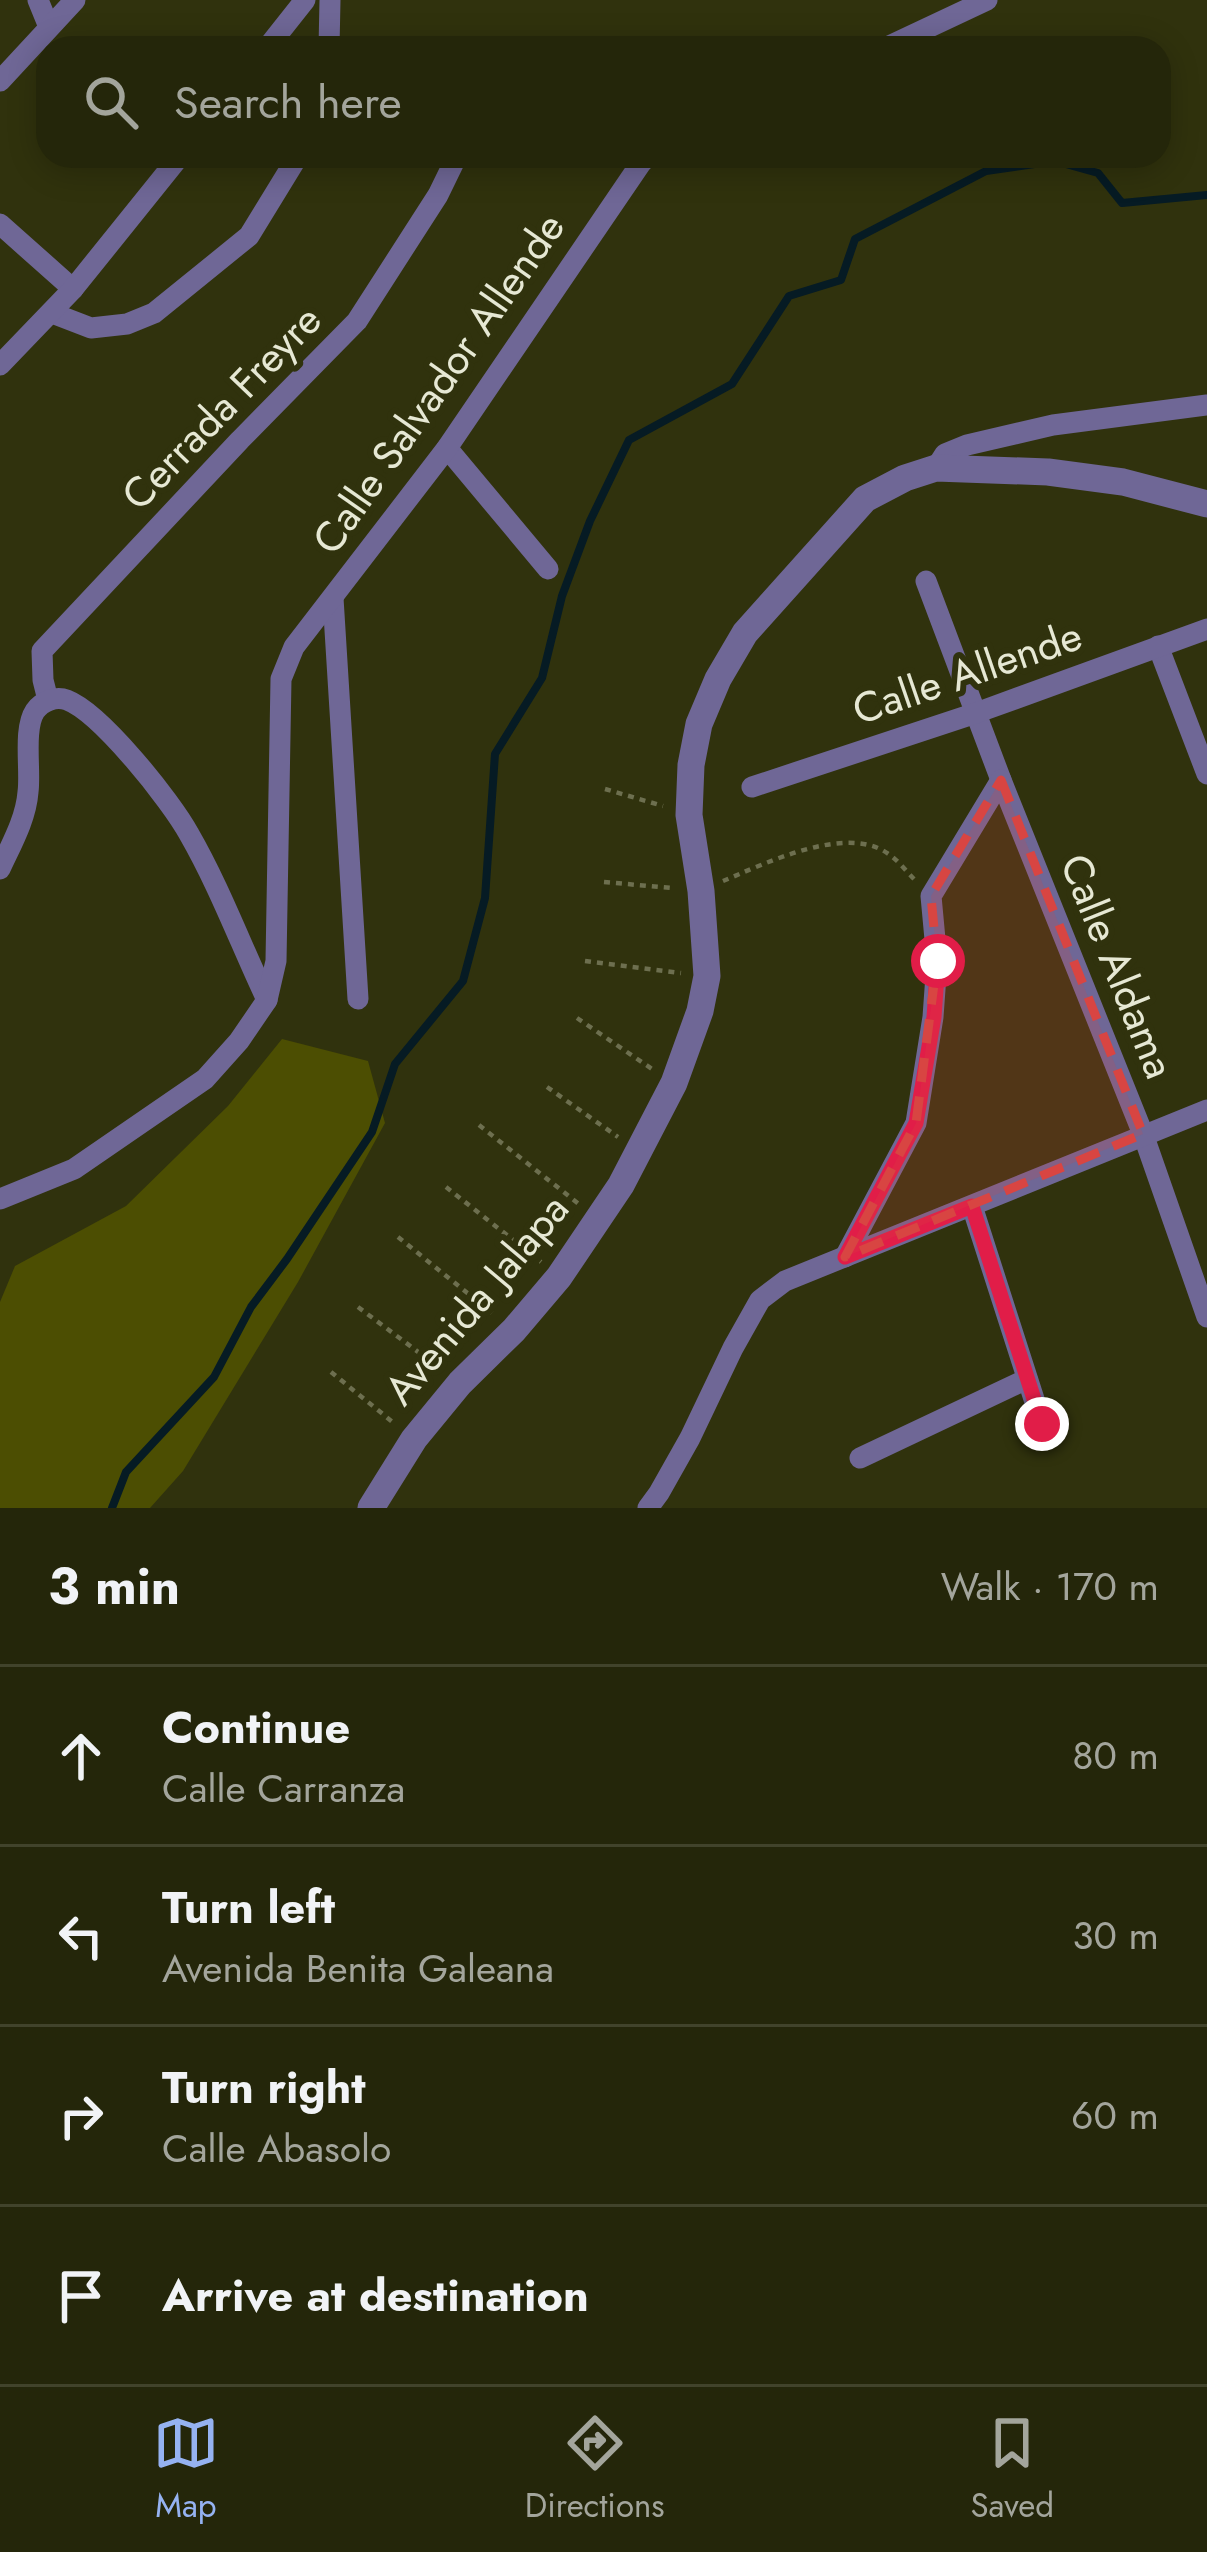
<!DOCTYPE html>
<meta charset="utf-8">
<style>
:root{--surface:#24260a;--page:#2c2e13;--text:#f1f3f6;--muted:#a3a59c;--line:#41432b;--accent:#95b2f1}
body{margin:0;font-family:Jost,sans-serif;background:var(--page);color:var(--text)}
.stop{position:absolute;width:36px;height:36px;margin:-27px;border:9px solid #e11d48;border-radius:50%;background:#fff}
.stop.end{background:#e11d48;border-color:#fff;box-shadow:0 3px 12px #0008}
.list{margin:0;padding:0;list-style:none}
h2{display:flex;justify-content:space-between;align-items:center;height:156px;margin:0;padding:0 48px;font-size:51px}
h2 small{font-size:39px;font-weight:400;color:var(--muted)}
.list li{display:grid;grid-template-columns:78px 1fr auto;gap:36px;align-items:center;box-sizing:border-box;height:180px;padding:0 48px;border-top:3px solid var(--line)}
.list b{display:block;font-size:45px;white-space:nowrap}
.list p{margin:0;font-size:39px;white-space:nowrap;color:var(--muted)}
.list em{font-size:39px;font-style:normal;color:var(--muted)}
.icon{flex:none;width:66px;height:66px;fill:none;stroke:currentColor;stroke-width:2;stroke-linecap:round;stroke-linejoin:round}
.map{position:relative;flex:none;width:1207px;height:1508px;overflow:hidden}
.search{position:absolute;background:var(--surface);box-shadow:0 6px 30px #0003;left:36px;right:36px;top:36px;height:132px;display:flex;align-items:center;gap:30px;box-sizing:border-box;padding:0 42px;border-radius:36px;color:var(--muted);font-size:45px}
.sheet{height:876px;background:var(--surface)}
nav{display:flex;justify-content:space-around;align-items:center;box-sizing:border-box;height:168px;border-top:3px solid var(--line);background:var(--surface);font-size:33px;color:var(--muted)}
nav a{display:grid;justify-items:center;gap:6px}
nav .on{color:var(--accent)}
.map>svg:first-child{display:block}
</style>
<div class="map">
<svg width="1207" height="1508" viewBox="0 0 1207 1508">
<rect width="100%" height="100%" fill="#30320d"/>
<!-- green -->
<polygon fill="#4c4e02" points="282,1039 368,1061 385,1123 298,1282 183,1471 150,1508 0,1508 0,1302 15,1266 126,1206 228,1106"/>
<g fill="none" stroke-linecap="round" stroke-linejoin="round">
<!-- stream -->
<polyline stroke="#061b24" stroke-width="8" points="112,1508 126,1472 214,1377 251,1307 287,1259 372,1132 395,1064 463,981 485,898 495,754 542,678 562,596 590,521 629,440 732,384 789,296 841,280 855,239 986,171 1055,161 1098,173 1122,203 1207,195"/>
<!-- path -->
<g stroke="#6d6f4f" stroke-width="4.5" stroke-dasharray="6 6" stroke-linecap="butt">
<polyline points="605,789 663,806"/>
<path d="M723,881C764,864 845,824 887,853C897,859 906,871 914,879"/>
<polyline points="604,882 672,888"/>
<polyline points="585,961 681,973"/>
<polyline points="577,1018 652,1069"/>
<polyline points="547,1087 618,1137"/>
<polyline points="479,1125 580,1205"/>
<polyline points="446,1187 541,1262"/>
<polyline points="398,1237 492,1313"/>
<polyline points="358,1307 441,1369"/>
<polyline points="331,1372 395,1424"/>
</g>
<!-- minor -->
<g stroke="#6f6796" stroke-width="21">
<polyline points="38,0 49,27"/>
<polyline points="267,48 305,0"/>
<polyline points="329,48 330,0"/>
<polyline points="885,48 987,0"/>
<polyline points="0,81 75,0"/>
<polyline points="0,224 73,289"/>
<polyline points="52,313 91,328 127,324 154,313 249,236 298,156"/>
<polyline points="0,365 73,289 180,156"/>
<polyline points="447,448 548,569"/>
<polyline points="936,468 945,454 967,445 1053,425 1207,405"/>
<polyline points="926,581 1001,780 1143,1134 1207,1317"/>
<polyline points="333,598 358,999"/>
<polyline points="1158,646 1207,774"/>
<polyline points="48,700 43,680 42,651 240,440 357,321 438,195 457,156"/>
<polyline points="752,787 976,713 1207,629"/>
<path d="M0,869C11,845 26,819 28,792C31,771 23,729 35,711C42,701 56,696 67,700C101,713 171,801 189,834C219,886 241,945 267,1000"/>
<polyline points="0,1199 74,1169 205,1079 239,1041 267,1000 276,961 281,679 294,647 447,448 641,163 648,156"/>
<polyline points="972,1206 1042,1424"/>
<polyline points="845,1257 916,1123 933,1017 937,961 931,896 1001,780"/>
<polyline points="860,1458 1027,1379"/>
<polyline points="648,1508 659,1493 690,1438 733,1348 760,1300 785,1281 1207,1110"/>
</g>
<!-- tertiary -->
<polyline stroke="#6f6796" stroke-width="27" points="371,1508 414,1439 460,1383 514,1330 559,1277 621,1185 674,1083 700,1011 707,976 701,891 689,815 691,765 699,724 718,679 745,633 865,499 905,478 936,468 1048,472 1123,482 1207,504"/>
</g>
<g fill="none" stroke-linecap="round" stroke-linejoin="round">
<!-- route -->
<polyline stroke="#e11d48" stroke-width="15" points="938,961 934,1017 916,1123 845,1257 972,1206 1042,1424"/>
</g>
<!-- marked area -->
<path fill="#d84542" fill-opacity="0.2" stroke="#d84542" stroke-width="9" stroke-dasharray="24 15" stroke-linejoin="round" d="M1001,780L1143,1134L845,1257L916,1123L937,961L931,896Z"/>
<g text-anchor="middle" stroke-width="12" stroke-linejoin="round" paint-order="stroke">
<!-- street labels -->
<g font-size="42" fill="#e6e8d4" stroke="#30320d">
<text transform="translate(438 383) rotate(-55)" y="15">Calle Salvador Allende</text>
<text transform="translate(221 407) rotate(-46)" y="15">Cerrada Freyre</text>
<text transform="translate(967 672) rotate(-19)" y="15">Calle Allende</text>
<text transform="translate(1118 966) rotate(68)" y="15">Calle Aldama</text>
<text transform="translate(476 1299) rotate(-50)" y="15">Avenida Jalapa</text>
</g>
</g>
</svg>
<div class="stop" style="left:938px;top:961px"></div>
<div class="stop end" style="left:1042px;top:1424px"></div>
<div class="search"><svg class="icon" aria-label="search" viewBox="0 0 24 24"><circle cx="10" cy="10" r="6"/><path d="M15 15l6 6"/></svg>Search here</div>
</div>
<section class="sheet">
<h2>3 min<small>Walk · 170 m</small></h2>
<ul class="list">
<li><svg class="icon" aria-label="ahead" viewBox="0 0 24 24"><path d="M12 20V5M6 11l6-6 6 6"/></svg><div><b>Continue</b><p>Calle Carranza</p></div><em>80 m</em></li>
<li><svg class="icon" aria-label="left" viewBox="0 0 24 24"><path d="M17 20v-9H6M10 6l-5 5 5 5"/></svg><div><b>Turn left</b><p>Avenida Benita Galeana</p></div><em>30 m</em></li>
<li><svg class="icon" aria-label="right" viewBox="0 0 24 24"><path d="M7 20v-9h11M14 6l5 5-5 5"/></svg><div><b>Turn right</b><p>Calle Abasolo</p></div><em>60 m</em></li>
<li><svg class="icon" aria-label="arrive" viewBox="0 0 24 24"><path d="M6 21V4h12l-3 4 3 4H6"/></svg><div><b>Arrive at destination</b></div></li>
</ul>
</section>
<nav>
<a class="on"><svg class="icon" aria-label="map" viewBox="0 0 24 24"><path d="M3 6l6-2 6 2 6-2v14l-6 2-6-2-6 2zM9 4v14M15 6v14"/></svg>Map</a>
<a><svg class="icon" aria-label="directions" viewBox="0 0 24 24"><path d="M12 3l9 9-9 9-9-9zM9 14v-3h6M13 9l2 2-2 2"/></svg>Directions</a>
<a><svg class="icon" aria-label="saved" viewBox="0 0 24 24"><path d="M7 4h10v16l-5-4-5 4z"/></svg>Saved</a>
</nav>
